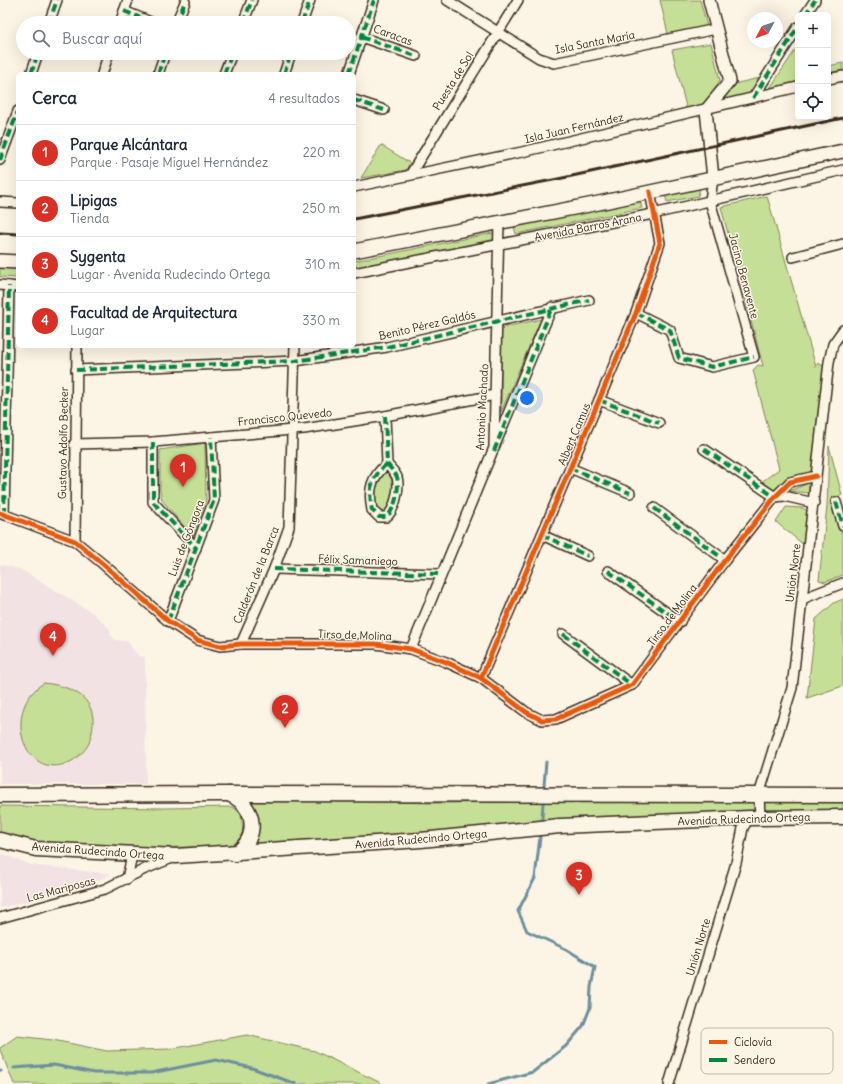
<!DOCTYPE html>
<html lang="es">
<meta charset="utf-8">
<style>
:root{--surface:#fff;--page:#f2f2f3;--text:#1f2937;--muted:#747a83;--line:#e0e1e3;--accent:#d93025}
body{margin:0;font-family:Delius,sans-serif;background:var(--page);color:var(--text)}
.controls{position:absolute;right:12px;top:12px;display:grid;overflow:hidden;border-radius:6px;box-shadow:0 4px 16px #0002}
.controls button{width:36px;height:36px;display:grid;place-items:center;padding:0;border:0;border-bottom:1px solid var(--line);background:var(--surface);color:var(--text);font:20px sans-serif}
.compass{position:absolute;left:747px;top:12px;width:36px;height:36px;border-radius:50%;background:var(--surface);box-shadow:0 4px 16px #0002;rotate:229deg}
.you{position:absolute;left:527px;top:398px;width:14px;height:14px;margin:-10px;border:3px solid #fff;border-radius:50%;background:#1a73e8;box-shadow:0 0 0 6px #1a73e833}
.badge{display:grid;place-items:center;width:26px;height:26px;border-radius:50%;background:var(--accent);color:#fff;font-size:13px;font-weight:700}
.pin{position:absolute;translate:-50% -33px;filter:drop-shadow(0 1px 2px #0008)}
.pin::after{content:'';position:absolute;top:21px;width:14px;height:12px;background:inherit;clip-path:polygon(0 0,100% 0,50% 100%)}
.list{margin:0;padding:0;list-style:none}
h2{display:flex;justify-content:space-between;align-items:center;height:52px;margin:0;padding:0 16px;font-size:17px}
h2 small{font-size:13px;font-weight:400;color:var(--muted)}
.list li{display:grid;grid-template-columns:26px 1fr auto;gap:12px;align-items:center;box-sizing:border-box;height:56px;padding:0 16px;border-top:1px solid var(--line)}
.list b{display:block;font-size:15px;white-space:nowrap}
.list p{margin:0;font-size:13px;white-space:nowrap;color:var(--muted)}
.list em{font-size:13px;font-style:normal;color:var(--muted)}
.icon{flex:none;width:22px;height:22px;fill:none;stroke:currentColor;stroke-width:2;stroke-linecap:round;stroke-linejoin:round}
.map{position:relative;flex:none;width:843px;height:1084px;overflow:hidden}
.search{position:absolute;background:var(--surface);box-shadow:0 4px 16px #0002;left:16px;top:16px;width:340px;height:44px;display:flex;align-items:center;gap:10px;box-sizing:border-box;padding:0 14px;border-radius:22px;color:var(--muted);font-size:15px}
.panel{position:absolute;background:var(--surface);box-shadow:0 4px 16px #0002;left:16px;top:72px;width:340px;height:276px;border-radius:6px}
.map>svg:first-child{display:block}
</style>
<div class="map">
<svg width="843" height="1084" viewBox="0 0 843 1084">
<rect width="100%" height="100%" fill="#fcf5e5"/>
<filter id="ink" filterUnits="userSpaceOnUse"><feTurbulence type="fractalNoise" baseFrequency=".025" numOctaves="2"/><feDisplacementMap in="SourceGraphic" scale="8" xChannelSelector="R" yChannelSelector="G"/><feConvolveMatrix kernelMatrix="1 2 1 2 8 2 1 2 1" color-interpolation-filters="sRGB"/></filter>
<g filter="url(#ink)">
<!-- built -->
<g fill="#f3e2e3">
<polygon points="0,564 20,569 93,613 110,629 110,635 116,640 128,641 132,649 139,656 145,657 146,784 0,784"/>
<polygon points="0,853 32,865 111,874 85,887 0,908"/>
</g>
<!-- green -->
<g fill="#c5df96" stroke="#80845a">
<polygon points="660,0 700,0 707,26 668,34"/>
<polygon points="711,43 720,80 705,107 687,111 672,50"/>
<polygon points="798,46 798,81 770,88"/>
<polygon points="843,63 843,70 828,73 828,66"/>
<polygon points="764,77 750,96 727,100 724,96 729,85"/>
<polygon points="381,145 410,163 406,170 361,178"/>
<polygon points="700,187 698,196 667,202 665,195"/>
<polygon points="767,196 816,367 818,363 825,367 813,472 789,479 771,492 760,483 779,469 753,370 758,365 763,366 721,207"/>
<polygon points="640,200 642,208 516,234 514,227"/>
<polygon points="493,233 495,241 354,268 354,261"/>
<polygon points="0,268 18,269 18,278 0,277"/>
<polygon points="541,319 501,412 501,328"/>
<polygon points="205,443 206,500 193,537 162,500 160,490 160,450"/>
<polygon points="829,446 842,495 834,498 834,503 843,539 843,575 825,582 819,580 827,506"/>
<path d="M386,470C396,480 395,505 382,513L375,507C374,488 373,484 386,470Z"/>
<polygon points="809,483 809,493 789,491"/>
<polygon points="786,507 803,508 808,512 805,546 776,522"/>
<polygon points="843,599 843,686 807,698 816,619 834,603"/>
<path d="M44,683C80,687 103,704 89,743C86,750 78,757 72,761C24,786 0,709 44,683Z"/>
<polygon points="248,799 434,803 611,801 843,801 843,814 251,850"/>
<path d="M0,806L164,808L233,807L241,814C243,830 246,841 227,846C152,848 74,851 0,835Z"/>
<polygon points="247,1035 315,1051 383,1084 14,1084 0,1050 0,1048 17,1036 53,1040 107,1051 170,1049"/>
</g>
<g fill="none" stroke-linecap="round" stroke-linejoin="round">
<!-- stream -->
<g stroke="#6d8e9c" stroke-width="3">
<polyline points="544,785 546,762"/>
<polyline points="542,818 543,803"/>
<polyline points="14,1068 54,1065 94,1073 151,1073 216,1060 252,1068 296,1084"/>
<polyline points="0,1071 1,1071"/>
<polyline points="488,1084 533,1072 566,1046 583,1026 590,1008 591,987 595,967 566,949 527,931 518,911 535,878 540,837"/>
</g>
<defs>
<g id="minor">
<polyline points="447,0 539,58 554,63 716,29"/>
<polyline points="124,11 153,23"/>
<polyline points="805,15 815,0"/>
<polyline points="49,23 57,0"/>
<polyline points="120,23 128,0"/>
<polyline points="176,23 185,2"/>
<polyline points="243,23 252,0"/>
<polyline points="302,23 310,0"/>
<polyline points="361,37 416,56"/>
<polyline points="31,74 38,53"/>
<polyline points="102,74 109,53"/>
<polyline points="158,74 165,53"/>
<polyline points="224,74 232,53"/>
<polyline points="284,74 291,53"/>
<polyline points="349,74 374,0"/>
<polyline points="828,79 843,76"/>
<polyline points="753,98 798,27"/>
<polyline points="354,100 384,110"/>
<polyline points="0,160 18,111"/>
<polyline points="410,175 518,0"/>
<polyline points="354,187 522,152 798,87"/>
<polyline points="0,202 18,203"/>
<polyline points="793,257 843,244"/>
<polyline points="354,273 653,214 843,170"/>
<polyline points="0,285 18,287"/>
<polyline points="636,313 670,330 679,358 712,367 754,357 710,201 713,178"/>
<polyline points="76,370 295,361 387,347 589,300"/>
<polyline points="599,400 659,423"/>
<path d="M385,416L387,464C371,477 368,490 372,510L379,517H386C395,511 400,487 397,477C395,472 390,468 387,464"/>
<polyline points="153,442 153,502 196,548"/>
<polyline points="74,444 153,442 304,429 385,416 495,395"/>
<polyline points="494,445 499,223"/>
<polyline points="704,449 775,497"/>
<polyline points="570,468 630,493"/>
<polyline points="775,497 784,496 814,503"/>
<polyline points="836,502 843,526"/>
<polyline points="654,508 725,560"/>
<polyline points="0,513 75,541 104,565 168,621 197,640 220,646 241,644 376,644 411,649 446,662 481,678 526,712 542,720 556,719 632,685 725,560 775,497 790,482 816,476"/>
<polyline points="4,515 9,286"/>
<polyline points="542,535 588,556"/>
<polyline points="75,541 77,346"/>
<polyline points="274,569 440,574"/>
<polyline points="608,571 680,622"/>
<polyline points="802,599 843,583"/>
<polyline points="168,621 214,500 211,437"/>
<polyline points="563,634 632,685"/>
<polyline points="241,644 274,569 289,527 295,346"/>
<polyline points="411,649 552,307"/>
<polyline points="481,678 636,313 660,243 650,192"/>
<polyline points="760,818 759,795 792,688 829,362 833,344 843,330"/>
<polyline points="127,879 132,855"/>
<polyline points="0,918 105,889 145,869 172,858"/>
<polyline points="669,1084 736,863 743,828 749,818"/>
</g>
<polyline id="tertiary" points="709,0 730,81 706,110 713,178"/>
<g id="secondary">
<polyline points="354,251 594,204 843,151"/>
<polyline points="0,261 18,262"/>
</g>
<g id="primary">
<path d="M229,794C256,806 260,837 235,854"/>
<polyline points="0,795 229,794 843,795"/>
<polyline points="0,840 36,849 176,856 421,840 560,826 749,818 843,817"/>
</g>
</defs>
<!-- minor casing -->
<use href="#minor" stroke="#3b2a1e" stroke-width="12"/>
<!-- tertiary casing -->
<use href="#tertiary" stroke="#3b2a1e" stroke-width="14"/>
<!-- secondary casing -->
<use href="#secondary" stroke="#3b2a1e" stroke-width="16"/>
<!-- primary casing -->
<use href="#primary" stroke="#3b2a1e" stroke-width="17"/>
<!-- minor -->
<use href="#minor" stroke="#fcf5e5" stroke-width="9"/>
<!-- tertiary -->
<use href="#tertiary" stroke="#fcf5e5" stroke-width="11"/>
<!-- secondary -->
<use href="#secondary" stroke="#fcf5e5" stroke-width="13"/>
<!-- primary -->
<use href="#primary" stroke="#fcf5e5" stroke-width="14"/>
<!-- rail -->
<g stroke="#3b2a1e" stroke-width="3">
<polyline points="354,219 558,179 843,118"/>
<polyline points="0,233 18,234"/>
</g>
<!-- quiet -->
<g stroke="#00873e" stroke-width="4" stroke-dasharray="8 4" stroke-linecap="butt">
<polyline points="124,11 153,23"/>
<polyline points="805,15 815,0"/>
<polyline points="49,23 57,0"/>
<polyline points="176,23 185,2"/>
<polyline points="243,23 252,0"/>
<polyline points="302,23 310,0"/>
<polyline points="361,37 416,56"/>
<polyline points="31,74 38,53"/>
<polyline points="158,74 165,53"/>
<polyline points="224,74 232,53"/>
<polyline points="284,74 291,53"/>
<polyline points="349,74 374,0"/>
<polyline points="753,98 798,27"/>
<polyline points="354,100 384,110"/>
<polyline points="0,160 18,111"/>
<polyline points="636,313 670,330 679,358 712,367 754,357"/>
<polyline points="76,370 295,361 387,347 589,300"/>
<polyline points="599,400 659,423"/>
<path d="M385,416L387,464C371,477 368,490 372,510L379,517H386C395,511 400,487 397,477C395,472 390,468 387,464"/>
<polyline points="153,442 153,502 196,548"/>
<polyline points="704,449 775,497"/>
<polyline points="494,451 552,307"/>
<polyline points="570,468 630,493"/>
<polyline points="836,502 843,526"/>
<polyline points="654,508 725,560"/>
<polyline points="4,515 9,286"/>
<polyline points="542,535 588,556"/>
<polyline points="274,569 440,574"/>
<polyline points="608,571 680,622"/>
<polyline points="168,621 214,500 211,437"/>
<polyline points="563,634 632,685"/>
</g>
<defs>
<g id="cycleway">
<polyline points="0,513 75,541 104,565 168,621 197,640 220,646 241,644 376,644 411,649 446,662 481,678 526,712 542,720 556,719 632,685 725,560 775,497 790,482 816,476"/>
<polyline points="481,678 636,313 660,243 650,192"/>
</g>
</defs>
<!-- cycleway casing -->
<use href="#cycleway" stroke="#fcf5e5" stroke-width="8"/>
<!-- cycleway -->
<use href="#cycleway" stroke="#e8590c" stroke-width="5"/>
</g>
</g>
<g text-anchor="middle" stroke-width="3" stroke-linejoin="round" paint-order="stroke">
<!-- street labels -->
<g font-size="11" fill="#3b2a1e" stroke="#fcf5e5">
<text transform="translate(393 35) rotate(20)" y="4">Caracas</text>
<text transform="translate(595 42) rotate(-11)" y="4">Isla Santa María</text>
<text transform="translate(453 81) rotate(-58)" y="4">Puesta de Sol</text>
<text transform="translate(574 128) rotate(-13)" y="4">Isla Juan Fernández</text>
<text transform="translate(588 227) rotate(-11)" y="4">Avenida Barros Arana</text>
<text transform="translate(744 276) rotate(75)" y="4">Jacino Benavente</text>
<text transform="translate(427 325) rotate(-13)" y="4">Benito Pérez Galdós</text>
<text transform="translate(482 407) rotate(-87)" y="4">Antonio Machado</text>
<text transform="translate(285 417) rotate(-6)" y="4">Francisco Quevedo</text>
<text transform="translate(574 434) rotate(-67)" y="4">Albert Camus</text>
<text transform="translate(63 443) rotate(-89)" y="4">Gustavo Adolfo Becker</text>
<text transform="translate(186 538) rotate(-69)" y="4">Luis de Góngora</text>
<text transform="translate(358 560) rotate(2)" y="4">Félix Samaniego</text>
<text transform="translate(793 573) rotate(-83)" y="4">Unión Norte</text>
<text transform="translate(256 575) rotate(-68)" y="4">Calderón de la Barca</text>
<text transform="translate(672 615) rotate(-53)" y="4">Tirso de Molina</text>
<text transform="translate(355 635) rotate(2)" y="4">Tirso de Molina</text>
<text transform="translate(744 819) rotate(-2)" y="4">Avenida Rudecindo Ortega</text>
<text transform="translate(421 839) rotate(-5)" y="4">Avenida Rudecindo Ortega</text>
<text transform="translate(98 851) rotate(4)" y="4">Avenida Rudecindo Ortega</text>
<text transform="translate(61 889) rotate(-15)" y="4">Las Mariposas</text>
<text transform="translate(698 947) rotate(-73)" y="4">Unión Norte</text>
</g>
</g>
<!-- legend -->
<rect x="701" y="1028" width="132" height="46" rx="6" fill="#fcf5e5" stroke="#c2b8a9" stroke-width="1"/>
<rect x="709" y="1040" width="18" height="4" fill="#e8590c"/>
<rect x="709" y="1058" width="18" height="4" fill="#00873e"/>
<g font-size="11" fill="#3b2a1e">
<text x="734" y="1046">Ciclovía</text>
<text x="734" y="1064">Sendero</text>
</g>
</svg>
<div class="controls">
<button>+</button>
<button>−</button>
<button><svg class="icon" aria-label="locate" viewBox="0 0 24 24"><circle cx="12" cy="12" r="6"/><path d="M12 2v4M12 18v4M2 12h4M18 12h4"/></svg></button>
</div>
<svg class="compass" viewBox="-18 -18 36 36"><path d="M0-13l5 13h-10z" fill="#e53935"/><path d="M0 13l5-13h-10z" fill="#747a83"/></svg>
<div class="you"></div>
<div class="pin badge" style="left:183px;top:487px">1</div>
<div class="pin badge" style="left:285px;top:728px">2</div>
<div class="pin badge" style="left:579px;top:895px">3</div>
<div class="pin badge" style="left:53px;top:656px">4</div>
<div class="search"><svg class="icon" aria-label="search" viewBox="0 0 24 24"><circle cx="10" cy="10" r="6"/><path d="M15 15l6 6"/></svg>Buscar aquí</div>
<section class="panel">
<h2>Cerca<small>4 resultados</small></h2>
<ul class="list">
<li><span class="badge">1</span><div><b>Parque Alcántara</b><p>Parque · Pasaje Miguel Hernández</p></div><em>220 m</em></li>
<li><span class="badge">2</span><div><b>Lipigas</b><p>Tienda</p></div><em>250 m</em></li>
<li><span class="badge">3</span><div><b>Sygenta</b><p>Lugar · Avenida Rudecindo Ortega</p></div><em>310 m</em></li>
<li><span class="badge">4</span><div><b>Facultad de Arquitectura</b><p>Lugar</p></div><em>330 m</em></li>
</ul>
</section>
</div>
